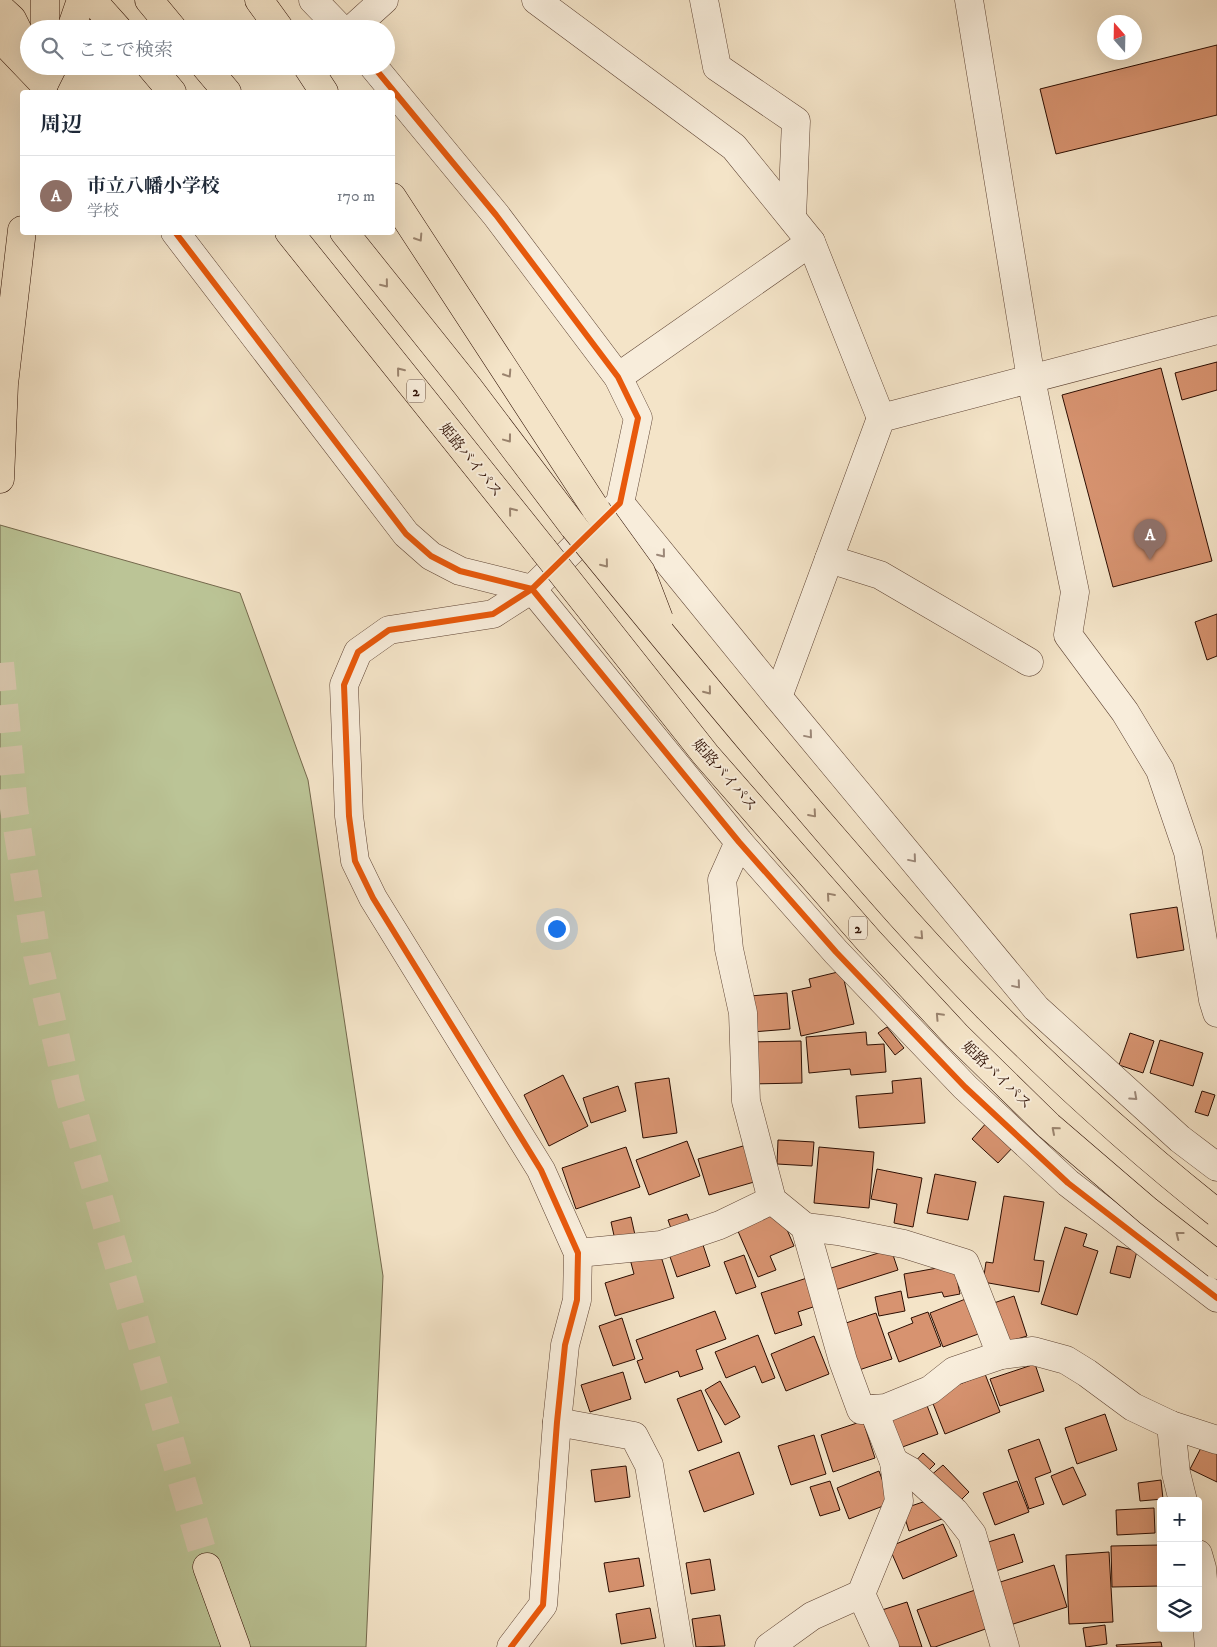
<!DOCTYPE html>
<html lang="ja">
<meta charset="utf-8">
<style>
:root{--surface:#fff;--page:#f6f6f7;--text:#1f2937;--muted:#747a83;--line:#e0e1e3;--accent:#8f2418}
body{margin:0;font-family:"IM FELL DW Pica","Noto Serif JP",serif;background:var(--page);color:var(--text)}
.controls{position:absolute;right:15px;bottom:15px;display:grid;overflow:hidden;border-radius:5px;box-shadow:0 5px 20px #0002}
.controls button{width:45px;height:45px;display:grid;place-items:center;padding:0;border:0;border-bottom:1px solid var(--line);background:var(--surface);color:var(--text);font:25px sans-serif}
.compass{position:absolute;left:1097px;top:15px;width:45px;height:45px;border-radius:50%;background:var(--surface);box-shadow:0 5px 20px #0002;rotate:340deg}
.you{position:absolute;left:556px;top:928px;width:18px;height:18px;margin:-12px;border:4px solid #fff;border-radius:50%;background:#1a73e8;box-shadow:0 0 0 8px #1a73e833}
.badge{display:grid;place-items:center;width:32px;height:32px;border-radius:50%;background:var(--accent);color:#fff;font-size:16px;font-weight:700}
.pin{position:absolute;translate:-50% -41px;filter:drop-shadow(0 1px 2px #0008)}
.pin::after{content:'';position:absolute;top:26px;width:18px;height:15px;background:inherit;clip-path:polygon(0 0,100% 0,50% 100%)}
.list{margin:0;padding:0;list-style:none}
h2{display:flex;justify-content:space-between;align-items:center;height:65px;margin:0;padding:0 20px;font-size:21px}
h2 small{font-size:16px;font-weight:400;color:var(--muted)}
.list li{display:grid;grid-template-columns:32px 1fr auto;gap:15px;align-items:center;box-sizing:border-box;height:80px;padding:0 20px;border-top:1px solid var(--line)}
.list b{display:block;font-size:19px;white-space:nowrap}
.list p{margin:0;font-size:16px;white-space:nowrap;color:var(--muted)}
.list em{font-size:16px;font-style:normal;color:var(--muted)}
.icon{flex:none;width:28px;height:28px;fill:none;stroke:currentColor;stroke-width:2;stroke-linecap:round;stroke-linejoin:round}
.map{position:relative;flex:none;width:1217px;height:1647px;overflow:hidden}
.search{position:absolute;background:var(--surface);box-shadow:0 5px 20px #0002;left:20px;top:20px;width:375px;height:55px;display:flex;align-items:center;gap:12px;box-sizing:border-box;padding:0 18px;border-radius:28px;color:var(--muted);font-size:19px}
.panel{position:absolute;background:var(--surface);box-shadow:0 5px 20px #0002;left:20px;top:90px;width:375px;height:145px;border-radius:5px}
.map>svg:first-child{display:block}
</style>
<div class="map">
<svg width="1217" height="1647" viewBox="0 0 1217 1647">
<rect width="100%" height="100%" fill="#f4e4c8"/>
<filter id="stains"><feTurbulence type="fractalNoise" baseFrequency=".004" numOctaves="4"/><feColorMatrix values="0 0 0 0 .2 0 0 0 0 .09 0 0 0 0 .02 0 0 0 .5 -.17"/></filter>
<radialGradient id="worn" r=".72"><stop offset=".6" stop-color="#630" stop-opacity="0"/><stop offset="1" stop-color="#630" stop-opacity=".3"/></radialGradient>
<!-- green -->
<polygon fill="#bbc496" stroke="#74684c" points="0,525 240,593 308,780 383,1276 366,1647 0,1647"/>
<!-- building -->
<g fill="#d79370" stroke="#2c0d01">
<polygon points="1217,45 1217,115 1056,154 1040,89"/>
<polygon points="1217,362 1217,390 1182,400 1175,373"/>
<polygon points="1161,368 1212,561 1113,587 1062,395"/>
<polygon points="1217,614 1217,656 1207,660 1195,622"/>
<polygon points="1177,907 1184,950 1137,958 1130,914"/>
<polygon points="842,971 854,1024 801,1036 792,991 811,987 809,979"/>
<polygon points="787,993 790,1029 752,1032 750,996"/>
<polygon points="887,1027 904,1048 895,1055 878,1033"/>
<polygon points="866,1032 867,1045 884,1044 886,1072 851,1075 850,1069 809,1073 806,1037"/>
<polygon points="1130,1033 1154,1041 1143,1073 1119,1065"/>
<polygon points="1160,1040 1203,1053 1193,1086 1150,1073"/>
<polygon points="801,1041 802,1083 750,1084 749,1042"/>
<polygon points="563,1075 588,1126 549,1146 524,1095"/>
<polygon points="669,1078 677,1133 643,1138 635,1083"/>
<polygon points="921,1078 925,1123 859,1128 856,1096 893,1093 892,1081"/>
<polygon points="618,1086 626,1111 591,1123 583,1098"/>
<polygon points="1202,1091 1215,1095 1208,1116 1195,1112"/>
<polygon points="988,1121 1015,1145 998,1163 972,1139"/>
<polygon points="778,1140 814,1142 812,1166 777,1164"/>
<polygon points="687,1141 700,1176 649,1195 636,1160"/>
<polygon points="750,1144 761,1180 709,1195 698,1159"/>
<polygon points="626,1147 640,1187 576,1209 562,1168"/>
<polygon points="819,1147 874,1152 869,1208 814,1203"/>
<polygon points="877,1169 922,1178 913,1227 894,1223 897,1204 871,1199"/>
<polygon points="935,1174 976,1182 968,1220 927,1213"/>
<polygon points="1004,1196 1044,1202 1034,1260 1044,1261 1039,1292 983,1282 986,1262 993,1263"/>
<polygon points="779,1211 794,1246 770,1256 776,1270 758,1277 737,1229"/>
<polygon points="687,1214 692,1227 673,1234 668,1220"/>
<polygon points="631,1217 635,1235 615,1240 611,1222"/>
<polygon points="1065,1227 1087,1234 1083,1246 1098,1251 1077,1315 1041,1304"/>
<polygon points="701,1239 710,1266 677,1277 668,1251"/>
<polygon points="1117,1246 1137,1251 1130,1278 1110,1273"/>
<polygon points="891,1249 898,1270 832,1291 825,1270"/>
<polygon points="659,1250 674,1298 615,1316 605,1283 634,1274 630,1259"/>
<polygon points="744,1255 756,1287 736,1294 724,1262"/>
<polygon points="954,1265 960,1294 944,1297 942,1292 908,1298 904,1274"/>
<polygon points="810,1277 819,1305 798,1312 802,1325 775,1334 761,1293"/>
<polygon points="901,1291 905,1311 879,1316 875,1297"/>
<polygon points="1014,1296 1027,1336 1004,1343 991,1304"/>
<polygon points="968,1298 981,1333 943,1347 930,1313"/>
<polygon points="715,1311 726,1339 696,1350 703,1369 680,1377 678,1371 645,1383 637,1361 643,1359 636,1340"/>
<polygon points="928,1312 941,1346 899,1362 888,1333 913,1323 911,1318"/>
<polygon points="876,1313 892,1359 856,1371 840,1325"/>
<polygon points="622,1318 635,1359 613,1366 599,1326"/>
<polygon points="758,1335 775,1378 762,1383 755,1366 726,1378 715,1352"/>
<polygon points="814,1336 829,1374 786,1391 771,1354"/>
<polygon points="1035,1364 1044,1391 1000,1406 990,1379"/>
<polygon points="623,1372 631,1399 590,1412 581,1385"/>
<polygon points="985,1374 1000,1412 945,1434 930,1396"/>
<polygon points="720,1381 740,1417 725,1425 705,1390"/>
<polygon points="701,1390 722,1442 698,1451 677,1399"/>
<polygon points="926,1403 938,1434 897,1449 885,1418"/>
<polygon points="1105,1414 1117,1450 1077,1464 1065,1428"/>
<polygon points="863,1421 875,1458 833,1472 821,1435"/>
<polygon points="814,1435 826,1474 791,1485 778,1446"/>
<polygon points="1039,1439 1051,1472 1035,1478 1044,1504 1029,1509 1008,1450"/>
<polygon points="1202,1446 1217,1453 1217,1482 1190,1469"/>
<polygon points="739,1452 754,1494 704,1512 689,1471"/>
<polygon points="923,1453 935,1464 924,1475 913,1464"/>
<polygon points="943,1465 969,1492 956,1505 929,1477"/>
<polygon points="626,1466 630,1497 595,1502 591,1470"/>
<polygon points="1073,1467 1086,1495 1063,1505 1051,1476"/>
<polygon points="879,1471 891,1503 849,1519 837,1488"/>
<polygon points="1161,1480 1163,1499 1140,1501 1138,1483"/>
<polygon points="830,1481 840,1510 820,1516 810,1487"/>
<polygon points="1017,1481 1029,1512 995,1525 983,1493"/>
<polygon points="935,1498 942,1519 909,1531 902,1509"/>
<polygon points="1154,1508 1155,1533 1117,1535 1116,1510"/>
<polygon points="943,1524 957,1556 903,1579 889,1547"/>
<polygon points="1014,1534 1023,1562 990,1573 982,1544"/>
<polygon points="1159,1535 1161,1535 1161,1586 1112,1587 1111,1546 1159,1545"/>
<polygon points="1109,1552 1113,1622 1069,1624 1066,1555"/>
<polygon points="639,1558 644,1586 609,1592 604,1563"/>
<polygon points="710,1559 715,1590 691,1594 686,1563"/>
<polygon points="1054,1565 1067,1607 1007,1626 994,1584"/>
<polygon points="978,1589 991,1627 935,1647 931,1647 917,1610"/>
<polygon points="907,1602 922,1647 895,1647 882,1610"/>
<polygon points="650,1608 656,1638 621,1644 616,1614"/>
<polygon points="720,1615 725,1646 696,1647 692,1619"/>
<polygon points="1105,1625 1107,1644 1086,1647 1083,1628"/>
<polygon points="1161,1642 1162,1647 1117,1647 1116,1645"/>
</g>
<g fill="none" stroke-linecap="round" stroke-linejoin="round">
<!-- major-tunnel -->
<polyline stroke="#d6c4aa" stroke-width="28" stroke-dasharray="28 14" stroke-linecap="butt" points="0,663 14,808 37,955 69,1096 207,1567"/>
<defs>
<g id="minor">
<polyline points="313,0 341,29"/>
<polyline points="536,0 734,147 811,242 881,418"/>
<polyline points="704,0 717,67 796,121 792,217"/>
<polyline points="969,0 1031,379 1075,592 1068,635 1125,712 1160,770 1188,852 1213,1000 1217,1013"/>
<polyline points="352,29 384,0"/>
<polyline points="373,66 496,215 618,377 638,418 620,503 532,589 493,614 389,630 358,652 344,685 349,816 355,861 373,898 541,1170 578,1253 577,1300 565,1345 557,1422 543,1605 511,1647"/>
<polyline points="175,232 406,534 431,556 460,571 532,589 739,842 836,952 965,1087 1068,1183 1217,1298"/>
<polyline points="618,377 811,242"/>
<polyline points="620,503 778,697 1036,1008 1180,1139 1217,1167"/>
<polyline points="829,559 880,575 1029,662"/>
<polyline points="778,697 881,418 1217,330"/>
<polyline points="739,842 722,880 729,949 743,1013 746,1101 772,1200 805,1227 843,1361 861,1410 886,1408 930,1390 954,1371 1001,1355 1033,1351 1066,1360 1087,1373 1133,1407 1171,1425 1217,1440"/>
<polyline points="805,1227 838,1231 904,1244 965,1263 1001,1355"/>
<polyline points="578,1253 661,1245 720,1225 772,1200"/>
<polyline points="557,1422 634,1436 649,1465 679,1647"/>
<polyline points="1171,1425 1176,1473 1183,1501"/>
<polyline points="894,1462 910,1471 955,1512 972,1534 1005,1647"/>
<polyline points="1198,1554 1202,1568 1209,1647"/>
<polyline points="861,1594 885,1647"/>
<polyline points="769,1647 812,1616 861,1594 899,1501 894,1462 873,1409"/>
</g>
<g id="major">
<polyline points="45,29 45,0"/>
<polyline points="71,29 81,0"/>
<polyline points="44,84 53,66"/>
<polyline points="0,479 4,384 22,230"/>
<polyline points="207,1567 236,1647"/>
</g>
<g id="highway">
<polyline points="92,0 118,29"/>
<polyline points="149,0 173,29"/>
<polyline points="259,0 280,29"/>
<polyline points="0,8 12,19 29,53"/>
<polyline points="0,38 44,84"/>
<polyline points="150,66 172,92"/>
<polyline points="205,66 227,92"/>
<polyline points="307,66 324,92"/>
<polyline points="392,197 597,511"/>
<polyline points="289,232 543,549"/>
<polyline points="344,232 468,387 574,527"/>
</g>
</defs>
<!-- minor casing -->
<use href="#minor" stroke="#5e4333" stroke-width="29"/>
<!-- major casing -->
<use href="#major" stroke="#2c0d01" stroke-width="29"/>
<!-- highway casing -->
<use href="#highway" stroke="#2c0d01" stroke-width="29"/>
<!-- minor -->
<use href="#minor" stroke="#f8eddb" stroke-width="28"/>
<!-- major -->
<use href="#major" stroke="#f4e4c8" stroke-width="28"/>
<!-- highway -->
<use href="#highway" stroke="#f4e4c8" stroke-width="28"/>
<defs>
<g id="highway-bridge">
<polyline points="597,511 641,572 659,619"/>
<path d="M574,527C658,630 742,732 829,833C880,892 932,952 988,1008C1060,1080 1137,1150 1217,1213"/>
<polyline points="543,549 706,755 869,941 957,1036 1049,1126 1148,1211 1217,1265"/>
</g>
</defs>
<!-- highway-bridge casing -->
<use href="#highway-bridge" stroke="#2c0d01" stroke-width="29" stroke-linecap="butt"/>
<!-- highway-bridge -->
<use href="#highway-bridge" stroke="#f4e4c8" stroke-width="28"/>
<defs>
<g id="cycleway">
<polyline points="373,66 496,215 618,377 638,418 620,503 532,589 493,614 389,630 358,652 344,685 349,816 355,861 373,898 541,1170 578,1253 577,1300 565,1345 557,1422 543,1605 511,1647"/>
<polyline points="175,232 406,534 431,556 460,571 532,589 739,842 836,952 965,1087 1068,1183 1217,1298"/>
</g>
</defs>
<!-- cycleway casing -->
<use href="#cycleway" stroke="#f8eddb" stroke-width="9"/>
<!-- cycleway -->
<use href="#cycleway" stroke="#e8590c" stroke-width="6"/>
</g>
<!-- one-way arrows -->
<defs><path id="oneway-chevron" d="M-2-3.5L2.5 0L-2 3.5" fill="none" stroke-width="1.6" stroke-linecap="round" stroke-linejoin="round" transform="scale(1.25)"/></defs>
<g stroke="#9a836e">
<use href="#oneway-chevron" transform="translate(419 238) rotate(57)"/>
<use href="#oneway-chevron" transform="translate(385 284) rotate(51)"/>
<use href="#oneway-chevron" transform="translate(400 371) rotate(-129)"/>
<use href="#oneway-chevron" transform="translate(508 374) rotate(57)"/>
<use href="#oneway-chevron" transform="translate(508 439) rotate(53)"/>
<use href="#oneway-chevron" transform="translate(512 511) rotate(-129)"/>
<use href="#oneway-chevron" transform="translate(605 564) rotate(51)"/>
<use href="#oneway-chevron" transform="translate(708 691) rotate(51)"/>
<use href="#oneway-chevron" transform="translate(813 814) rotate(49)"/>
<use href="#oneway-chevron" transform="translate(830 896) rotate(-131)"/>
<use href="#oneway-chevron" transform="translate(920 936) rotate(47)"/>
<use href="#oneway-chevron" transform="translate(939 1016) rotate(-133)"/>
<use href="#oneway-chevron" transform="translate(1055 1130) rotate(-139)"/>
<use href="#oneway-chevron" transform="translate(1179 1235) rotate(-142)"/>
</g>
<g stroke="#9c8879">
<use href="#oneway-chevron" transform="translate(662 554) rotate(51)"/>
<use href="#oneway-chevron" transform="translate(809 735) rotate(50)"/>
<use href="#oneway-chevron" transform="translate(913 859) rotate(50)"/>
<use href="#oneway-chevron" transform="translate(1017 985) rotate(50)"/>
<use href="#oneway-chevron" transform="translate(1134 1097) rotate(42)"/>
</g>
<g text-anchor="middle" stroke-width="4" stroke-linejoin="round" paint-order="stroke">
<!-- shield labels -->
<g fill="#f8eddb" stroke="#695042" stroke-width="1">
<rect x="407" y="379.5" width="18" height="23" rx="4"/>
<rect x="849" y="916.5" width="18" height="23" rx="4"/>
</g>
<g font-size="14" font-weight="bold" fill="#2c0d01">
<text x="416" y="396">2</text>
<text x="858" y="933">2</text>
</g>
<!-- street labels -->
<g font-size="15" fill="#2c0d01" stroke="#f8eddb">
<text transform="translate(471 460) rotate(51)" y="5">姫路バイパス</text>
<text transform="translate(725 775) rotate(49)" y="5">姫路バイパス</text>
<text transform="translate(997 1075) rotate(44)" y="5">姫路バイパス</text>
</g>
</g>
<rect width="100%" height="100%" filter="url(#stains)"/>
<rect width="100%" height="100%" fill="url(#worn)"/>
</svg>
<div class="controls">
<button>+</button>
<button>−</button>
<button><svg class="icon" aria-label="layers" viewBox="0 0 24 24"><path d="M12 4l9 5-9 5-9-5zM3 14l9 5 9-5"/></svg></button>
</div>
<svg class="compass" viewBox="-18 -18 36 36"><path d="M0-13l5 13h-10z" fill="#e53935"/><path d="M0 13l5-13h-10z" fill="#747a83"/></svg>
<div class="you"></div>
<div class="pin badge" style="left:1150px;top:560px;background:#8d6e63">A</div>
<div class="search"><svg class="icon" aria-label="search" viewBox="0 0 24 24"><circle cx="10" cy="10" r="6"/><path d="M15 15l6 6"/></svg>ここで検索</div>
<section class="panel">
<h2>周辺<small></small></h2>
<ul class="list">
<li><span class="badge" style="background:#8d6e63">A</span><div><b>市立八幡小学校</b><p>学校</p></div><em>170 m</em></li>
</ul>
</section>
</div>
